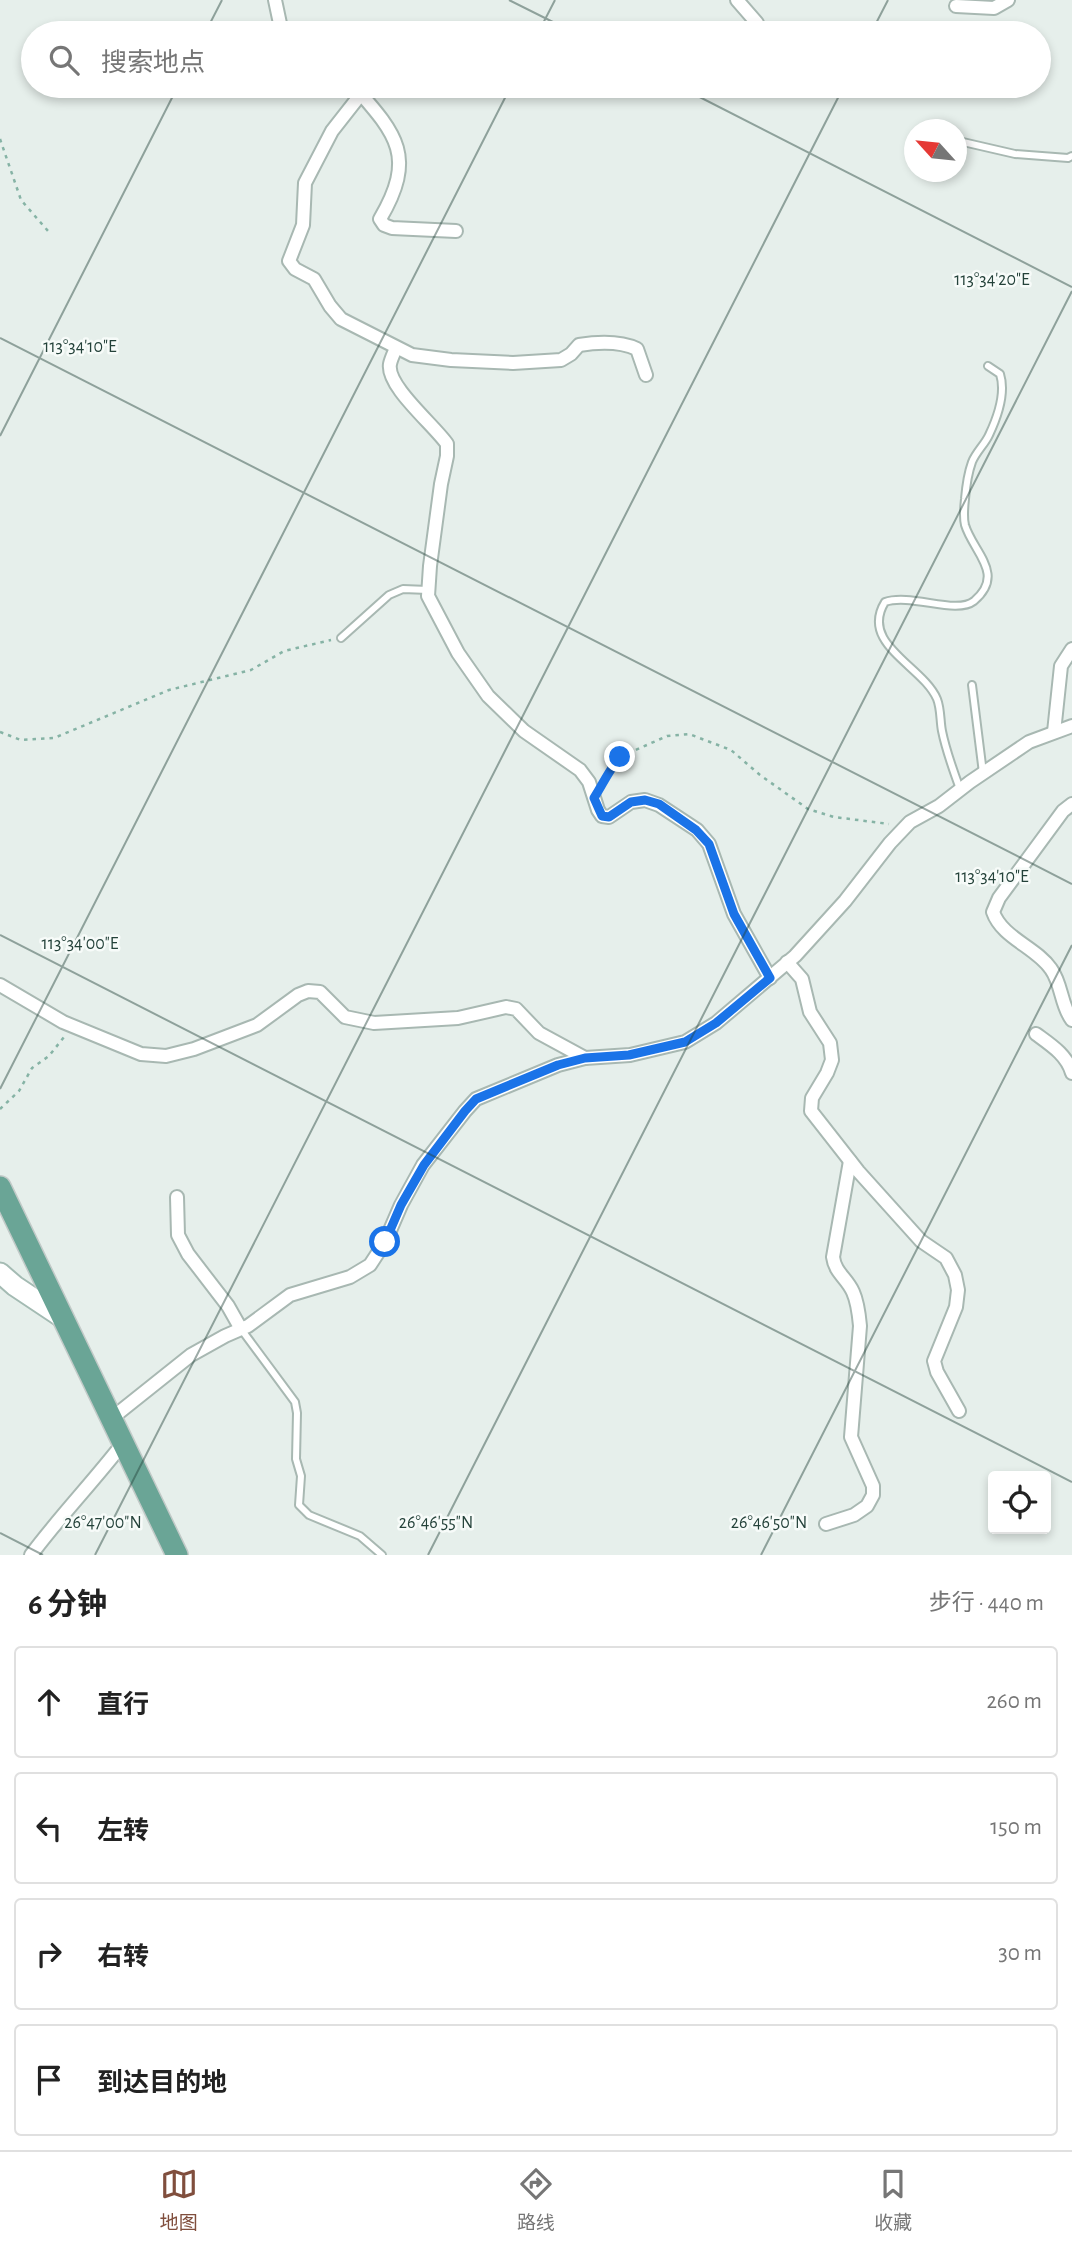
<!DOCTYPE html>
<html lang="zh">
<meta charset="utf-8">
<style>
:root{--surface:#fff;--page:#f6f6f6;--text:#222;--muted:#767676;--line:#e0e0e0;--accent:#804e3d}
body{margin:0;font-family:"Alegreya Sans","Noto Sans SC",sans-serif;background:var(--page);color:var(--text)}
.controls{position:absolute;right:21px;bottom:21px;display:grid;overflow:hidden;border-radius:7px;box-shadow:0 4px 10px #0003}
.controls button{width:63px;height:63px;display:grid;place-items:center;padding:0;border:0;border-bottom:2px solid var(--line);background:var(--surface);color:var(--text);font:35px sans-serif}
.compass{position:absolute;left:904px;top:119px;width:63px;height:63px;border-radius:50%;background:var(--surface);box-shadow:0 4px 10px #0003;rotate:297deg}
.stop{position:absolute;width:21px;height:21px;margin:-16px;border:5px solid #1a73e8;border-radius:50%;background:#fff}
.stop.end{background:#1a73e8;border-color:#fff;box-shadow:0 2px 7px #0008}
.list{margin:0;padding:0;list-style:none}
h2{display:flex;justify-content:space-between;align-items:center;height:91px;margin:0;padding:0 28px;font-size:30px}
h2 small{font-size:23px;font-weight:400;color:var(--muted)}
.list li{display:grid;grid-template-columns:46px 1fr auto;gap:21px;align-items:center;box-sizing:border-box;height:112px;margin:0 14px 14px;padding:0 14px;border:2px solid var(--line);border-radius:7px}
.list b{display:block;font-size:26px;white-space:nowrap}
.list em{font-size:23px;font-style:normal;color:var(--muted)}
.icon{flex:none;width:38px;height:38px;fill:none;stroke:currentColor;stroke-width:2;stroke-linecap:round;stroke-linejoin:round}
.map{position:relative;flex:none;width:1072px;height:1555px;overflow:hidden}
.search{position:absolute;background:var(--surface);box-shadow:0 4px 10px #0003;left:21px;right:21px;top:21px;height:77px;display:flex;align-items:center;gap:18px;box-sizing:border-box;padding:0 24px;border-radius:38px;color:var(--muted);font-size:26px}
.sheet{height:595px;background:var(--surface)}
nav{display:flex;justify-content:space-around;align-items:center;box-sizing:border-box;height:98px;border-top:2px solid var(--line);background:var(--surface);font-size:19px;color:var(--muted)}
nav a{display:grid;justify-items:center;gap:4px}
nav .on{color:var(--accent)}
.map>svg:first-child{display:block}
</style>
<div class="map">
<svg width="1072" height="1555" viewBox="0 0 1072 1555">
<rect width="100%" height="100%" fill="#e6efeb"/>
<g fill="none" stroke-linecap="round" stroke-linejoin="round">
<defs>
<g id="service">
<polyline points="963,142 1015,154 1068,158 1072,156"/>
<polyline points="341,638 389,595 403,589 428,590"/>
<polyline points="972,685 983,773"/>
<path d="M960,789C953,770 946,751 942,731C940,721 941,709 937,699C923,666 859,644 885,602C911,593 956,615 974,601C1006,574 973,552 965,525C963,517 964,508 965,499C966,487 968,473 972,462C976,452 985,444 989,435C998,416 1006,393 1000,374L988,366"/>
<polyline points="241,1329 295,1402 297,1413 296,1459 301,1476 299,1505 309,1515 360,1536 382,1555"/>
</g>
<g id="minor">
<polyline points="275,0 282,33"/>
<polyline points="737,0 757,23"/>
<polyline points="956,6 994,8 1008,0"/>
<path d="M354,86C396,134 417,156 380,219L384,225L392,228L456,231"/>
<path d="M361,94L332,131L305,183L303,225L289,261L295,269L314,279L330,306L341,319L412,355L451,360L513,363L561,360L571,354L579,345C598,342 620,341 637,349L646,375"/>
<path d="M396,348C394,353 391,359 390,364C386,386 434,425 447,444V456L441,484L430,566L428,596L458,653L488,696L524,731L580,770L589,782L598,810L602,816L609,817L631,802L645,800L659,805L697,830L709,844L734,914L770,978"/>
<polyline points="1054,732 1061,666 1072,649"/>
<path d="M1072,804L1063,811L999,898L993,912C1002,938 1036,947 1051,969C1062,984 1061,1006 1072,1020"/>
<polyline points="787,962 802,979 810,1012 830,1043 832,1060 827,1073 812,1098 811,1111 858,1171 921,1241 946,1258 955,1275 958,1290 956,1307 934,1361 937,1372 959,1411"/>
<polyline points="0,985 63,1022 141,1054 166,1056 194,1049 257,1025 298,995 308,991 320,992 345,1017 374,1023 458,1018 506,1007 516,1009 539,1033 585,1058"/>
<path d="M1036,1034C1051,1045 1067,1055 1072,1073"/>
<polyline points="177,1197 178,1235 188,1254 228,1306 241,1329"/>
<polyline points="112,1418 191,1355 225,1336 248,1326 290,1295 350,1277 370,1265 385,1242 401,1205 423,1165 465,1111 476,1099 558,1065 585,1058 630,1055 685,1042 716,1023 795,956 845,901 890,843 910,822 939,806 970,782 1029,742 1072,726"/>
<path d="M826,1524L854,1515L867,1506L873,1495V1486L851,1437L860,1326C859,1315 858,1303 853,1292C847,1278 835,1273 833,1257L850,1161"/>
<path d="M31,1555C60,1516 94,1481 124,1442"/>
</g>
<polyline id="secondary" points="0,1273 15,1286 63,1318"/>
<polyline id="primary" points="0,1187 177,1555"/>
</defs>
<!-- service casing -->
<use href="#service" stroke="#a8b8b2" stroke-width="10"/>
<!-- minor casing -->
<use href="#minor" stroke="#a8b8b2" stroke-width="16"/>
<!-- secondary casing -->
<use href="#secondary" stroke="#a4bbb3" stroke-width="23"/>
<!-- primary casing -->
<use href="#primary" stroke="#c2cac8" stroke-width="24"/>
<!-- path -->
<g stroke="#86b3a5" stroke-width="2.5" stroke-dasharray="3.5 5" stroke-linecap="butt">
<polyline points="0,139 21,200 48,231"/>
<polyline points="0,732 21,740 54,738 169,690 251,670 284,651 331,640"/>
<polyline points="602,785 609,770 620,757 667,736 689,734 731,750 760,775 808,809 834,817 889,824"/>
<polyline points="0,1109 19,1091 32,1068 49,1056 64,1037"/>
</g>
<!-- service -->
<use href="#service" stroke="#fff" stroke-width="6"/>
<!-- minor -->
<use href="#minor" stroke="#fff" stroke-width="12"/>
<!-- secondary -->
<use href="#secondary" stroke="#fff" stroke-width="19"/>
<!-- primary -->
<use href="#primary" stroke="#6aa596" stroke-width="21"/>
</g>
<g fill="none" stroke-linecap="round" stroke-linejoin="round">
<!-- route -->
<path stroke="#1a73e8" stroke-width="9" d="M385,1242L401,1205L424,1165L465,1111L476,1099L558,1065L585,1058L629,1055L685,1042L716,1023L770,978L734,914L709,844L696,830L659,804L645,800L631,802L609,817L602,816L594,798C603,784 609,770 620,757"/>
</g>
<!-- ticks -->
<path fill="none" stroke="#24423a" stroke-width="2" stroke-opacity="0.45" d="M509,0L575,33M205,33L222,0M538,33L555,0M871,33L888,0M678,86L1072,287M0,338L1072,884M0,436L178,86M0,935L1072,1482M0,1089L511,86M0,1533L43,1555M95,1555L844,86M428,1555L1072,291M761,1555L1072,945"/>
<g font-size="18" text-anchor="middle" fill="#24423a" stroke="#f7fbf9" stroke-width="5" stroke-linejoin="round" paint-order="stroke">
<text x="992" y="285">113°34'20"E</text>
<text x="80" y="352">113°34'10"E</text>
<text x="992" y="882">113°34'10"E</text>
<text x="80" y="949">113°34'00"E</text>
<text x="103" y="1528">26°47'00"N</text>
<text x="436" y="1528">26°46'55"N</text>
<text x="769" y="1528">26°46'50"N</text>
</g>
</svg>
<div class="controls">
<button><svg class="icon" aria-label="locate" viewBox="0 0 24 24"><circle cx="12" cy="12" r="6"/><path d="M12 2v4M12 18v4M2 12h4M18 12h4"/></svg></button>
</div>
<svg class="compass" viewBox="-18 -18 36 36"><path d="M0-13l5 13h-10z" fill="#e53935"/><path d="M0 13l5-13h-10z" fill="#767676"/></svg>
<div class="stop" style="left:385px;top:1242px"></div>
<div class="stop end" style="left:620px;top:757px"></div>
<div class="search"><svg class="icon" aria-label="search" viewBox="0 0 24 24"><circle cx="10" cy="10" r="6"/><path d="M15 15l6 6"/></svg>搜索地点</div>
</div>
<section class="sheet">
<h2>6 分钟<small>步行 · 440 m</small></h2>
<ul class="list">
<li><svg class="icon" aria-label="ahead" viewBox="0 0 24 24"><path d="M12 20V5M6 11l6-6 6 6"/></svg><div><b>直行</b></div><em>260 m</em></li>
<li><svg class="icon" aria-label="left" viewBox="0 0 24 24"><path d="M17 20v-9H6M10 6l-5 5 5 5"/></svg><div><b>左转</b></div><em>150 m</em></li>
<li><svg class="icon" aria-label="right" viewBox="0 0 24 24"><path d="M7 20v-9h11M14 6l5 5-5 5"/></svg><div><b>右转</b></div><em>30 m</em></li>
<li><svg class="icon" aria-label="arrive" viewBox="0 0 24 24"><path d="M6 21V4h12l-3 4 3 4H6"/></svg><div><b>到达目的地</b></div></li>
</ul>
</section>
<nav>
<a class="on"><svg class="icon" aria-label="map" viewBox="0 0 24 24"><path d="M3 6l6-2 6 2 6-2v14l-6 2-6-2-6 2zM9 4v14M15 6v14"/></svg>地图</a>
<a><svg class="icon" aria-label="directions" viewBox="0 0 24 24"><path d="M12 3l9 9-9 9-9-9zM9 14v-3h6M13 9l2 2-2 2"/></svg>路线</a>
<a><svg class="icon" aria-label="saved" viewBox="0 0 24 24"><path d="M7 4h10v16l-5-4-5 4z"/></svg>收藏</a>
</nav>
